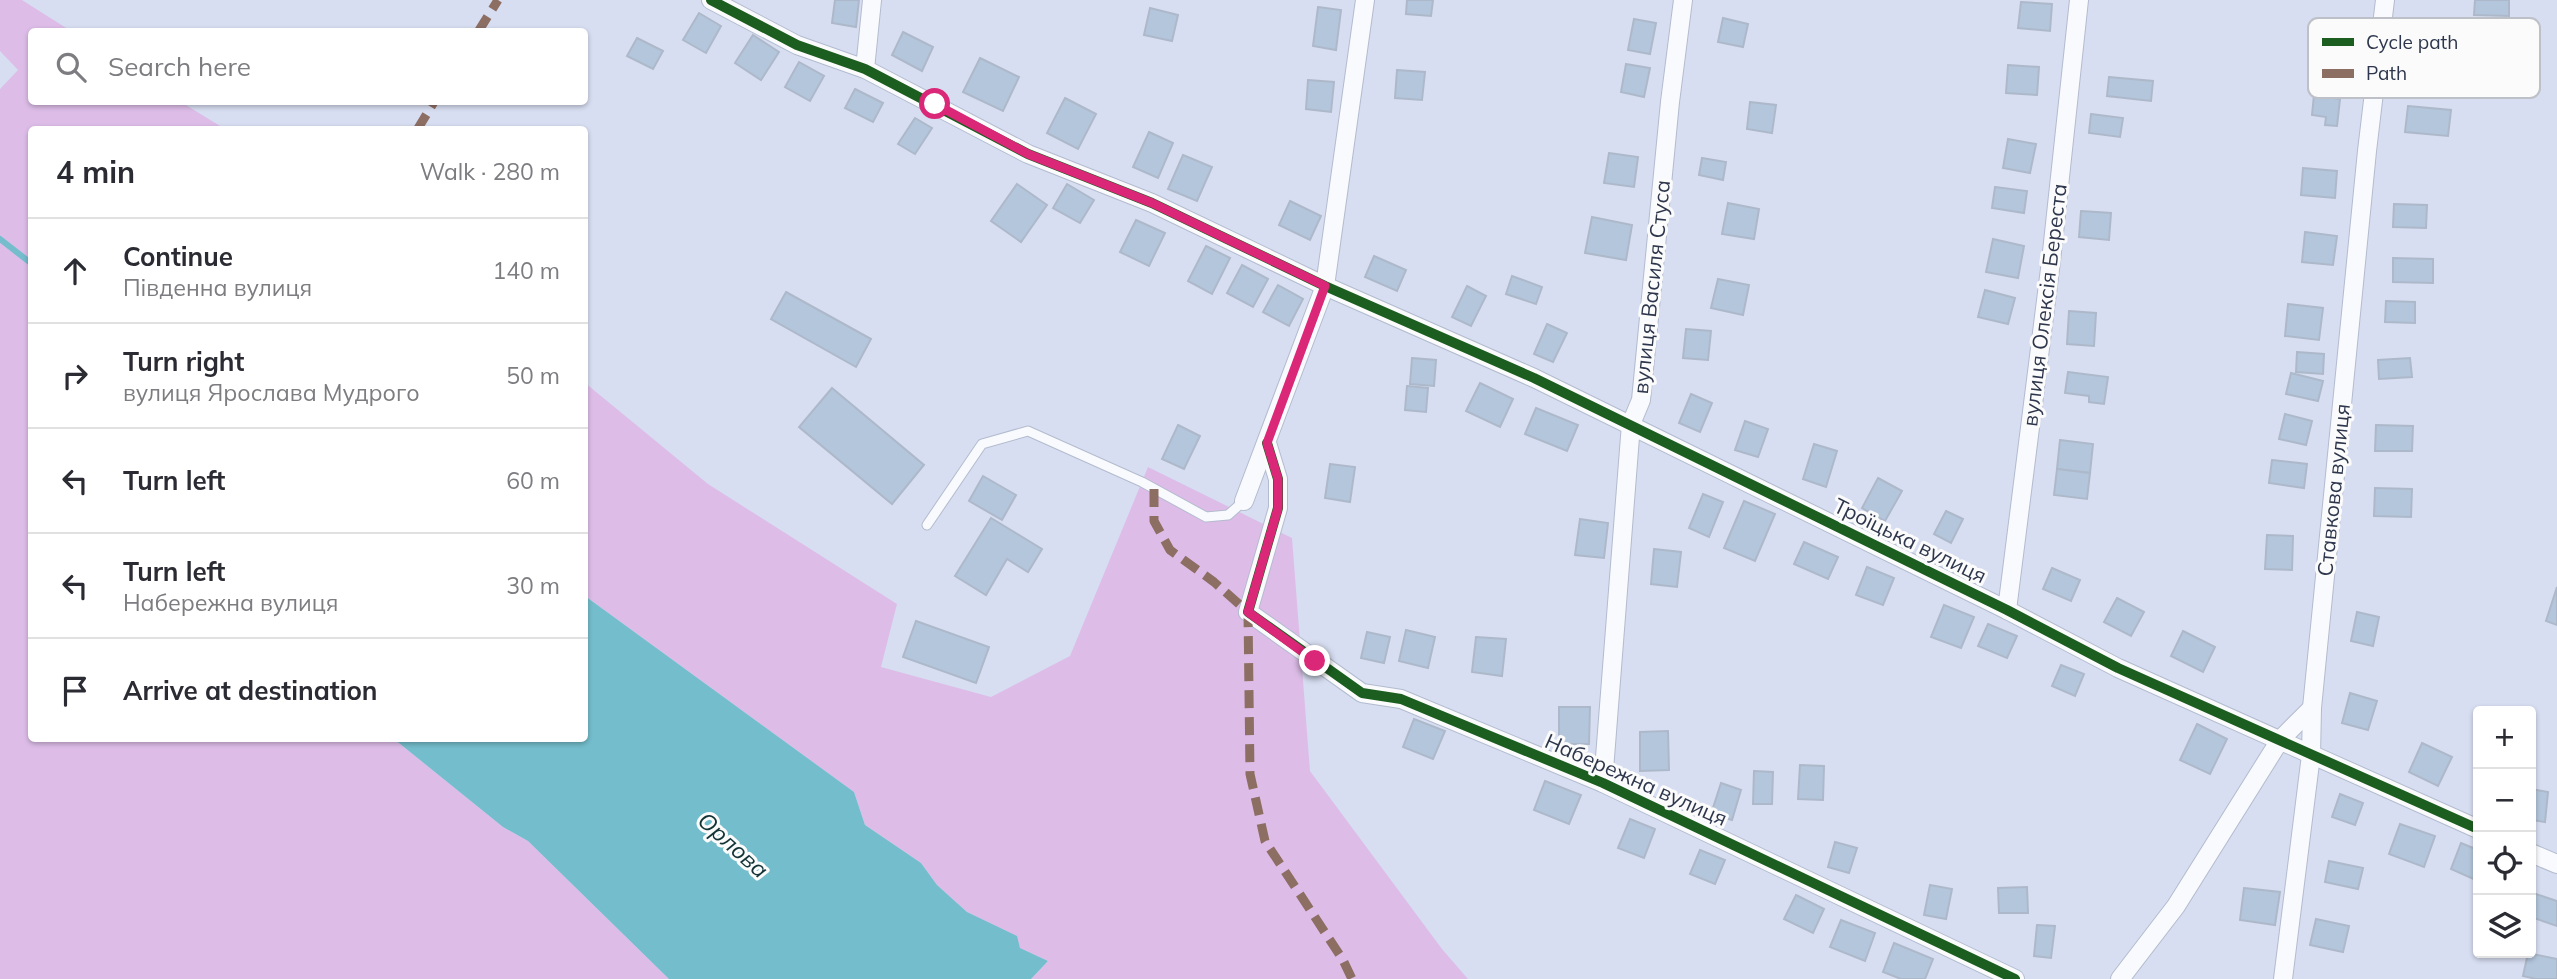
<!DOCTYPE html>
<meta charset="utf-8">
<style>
:root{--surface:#fff;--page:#f2f2f3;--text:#2b2b33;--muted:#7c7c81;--line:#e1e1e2}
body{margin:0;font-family:Mulish,sans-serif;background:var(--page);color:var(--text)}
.controls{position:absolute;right:21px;bottom:21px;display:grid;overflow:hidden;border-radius:7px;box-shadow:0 2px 5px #0004}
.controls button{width:63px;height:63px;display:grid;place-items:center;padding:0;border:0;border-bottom:2px solid var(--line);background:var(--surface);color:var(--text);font:35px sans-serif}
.stop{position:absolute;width:21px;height:21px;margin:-16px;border:5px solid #db2777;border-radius:50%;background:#fff}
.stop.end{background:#db2777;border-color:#fff;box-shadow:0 2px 7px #0008}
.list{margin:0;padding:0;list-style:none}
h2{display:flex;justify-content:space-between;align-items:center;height:91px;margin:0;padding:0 28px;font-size:30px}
h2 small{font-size:23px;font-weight:400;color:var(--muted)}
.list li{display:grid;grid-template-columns:46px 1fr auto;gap:21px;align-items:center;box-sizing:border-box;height:105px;padding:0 28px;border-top:2px solid var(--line)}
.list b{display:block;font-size:26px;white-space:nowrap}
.list p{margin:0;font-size:23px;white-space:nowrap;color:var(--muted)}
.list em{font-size:23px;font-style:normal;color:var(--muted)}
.icon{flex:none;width:38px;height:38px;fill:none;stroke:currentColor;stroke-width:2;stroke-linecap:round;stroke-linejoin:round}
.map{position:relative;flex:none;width:2557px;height:979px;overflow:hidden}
.search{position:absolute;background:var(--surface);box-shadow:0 2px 5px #0004;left:28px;top:28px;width:560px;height:77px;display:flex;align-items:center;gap:18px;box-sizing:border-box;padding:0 24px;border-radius:7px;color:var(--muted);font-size:26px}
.panel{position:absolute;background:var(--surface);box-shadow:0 2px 5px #0004;left:28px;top:126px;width:560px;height:616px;border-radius:7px}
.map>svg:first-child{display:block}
</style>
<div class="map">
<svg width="2557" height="979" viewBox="0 0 2557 979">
<rect width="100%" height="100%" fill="#d7def1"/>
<!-- green -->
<g fill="#ddbde8">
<polygon points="0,0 22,0 71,31 32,32 32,102 181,102 225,129 32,130 32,738 394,739 503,827 528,841 669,979 0,979 0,89 18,70 0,51"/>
<polygon points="584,382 708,484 897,604 881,667 991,697 1070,656 1148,467 1292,538 1310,771 1442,949 1468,979 1031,979 1048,961 1020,948 1016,936 967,912 937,885 921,863 865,825 854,792 585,596"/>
</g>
<!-- water -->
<polygon fill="#74bdcc" points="585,596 854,792 865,825 921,863 937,885 967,912 1017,936 1020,948 1048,961 1031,979 669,979 528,841 503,827 394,739 584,738"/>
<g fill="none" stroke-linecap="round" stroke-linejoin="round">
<!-- stream -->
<polyline stroke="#74bdcc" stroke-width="6" points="0,239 32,264"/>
</g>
<!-- building -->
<g fill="#b4c6dc" stroke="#adb9ca" stroke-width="2">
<polygon points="835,0 859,0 856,27 832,23"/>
<polygon points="1407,0 1433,0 1431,16 1406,14"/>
<polygon points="2475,0 2509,0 2509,16 2474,15"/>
<polygon points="2021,2 2052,4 2050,31 2018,28"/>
<polygon points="1318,7 1341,10 1336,50 1313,46"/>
<polygon points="1150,8 1178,15 1172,41 1144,35"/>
<polygon points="699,13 721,26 706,53 683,40"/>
<polygon points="1723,18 1748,24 1743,47 1718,42"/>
<polygon points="1634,19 1656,23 1650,54 1628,50"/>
<polygon points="903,32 933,47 922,71 892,55"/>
<polygon points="753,35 779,52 761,80 735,63"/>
<polygon points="637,38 663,51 653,69 627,56"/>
<polygon points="980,58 1019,77 1003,111 963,92"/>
<polygon points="799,62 824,76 810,101 785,87"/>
<polygon points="1626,64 1650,68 1644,97 1621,92"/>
<polygon points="2008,65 2039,67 2037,95 2006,93"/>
<polygon points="1397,70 1425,72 1422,100 1395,98"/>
<polygon points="2109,77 2153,81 2151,101 2107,96"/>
<polygon points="1308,80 1334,82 1331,112 1306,109"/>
<polygon points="855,89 883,103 873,122 845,108"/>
<polygon points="2314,95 2340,99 2337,126 2325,125 2326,117 2312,115"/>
<polygon points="1065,98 1096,114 1078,149 1047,133"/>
<polygon points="1750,102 1776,105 1772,133 1747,129"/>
<polygon points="2408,106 2451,110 2448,136 2405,132"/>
<polygon points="2091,114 2123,118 2120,137 2089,133"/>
<polygon points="915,118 932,128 915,154 898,144"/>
<polygon points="1149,132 1173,143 1158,178 1133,167"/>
<polygon points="2008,139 2036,144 2030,173 2003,168"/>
<polygon points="1609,153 1638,157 1634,187 1604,183"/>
<polygon points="1183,155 1212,167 1197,201 1168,189"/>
<polygon points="1702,158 1726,162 1723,180 1699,175"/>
<polygon points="2303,168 2337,171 2335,198 2301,195"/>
<polygon points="1017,184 1047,205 1021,242 991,221"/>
<polygon points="1067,184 1094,200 1080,223 1053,208"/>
<polygon points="1995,187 2027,191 2024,213 1992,208"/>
<polygon points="1290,201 1321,216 1310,240 1279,225"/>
<polygon points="1728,203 1759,209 1754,239 1722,234"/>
<polygon points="2394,204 2427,205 2426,228 2393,227"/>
<polygon points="2081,211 2111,213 2109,240 2079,237"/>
<polygon points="1592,217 1632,225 1626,260 1585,253"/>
<polygon points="1136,220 1165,233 1149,266 1120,252"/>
<polygon points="2305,232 2337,236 2333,265 2302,262"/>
<polygon points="1993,239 2024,246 2018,278 1986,272"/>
<polygon points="1206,246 1230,258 1212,294 1188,281"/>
<polygon points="1374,256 1406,270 1397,291 1365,277"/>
<polygon points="2393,258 2433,259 2433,283 2393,282"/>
<polygon points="1242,265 1268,279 1253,307 1227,293"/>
<polygon points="1512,276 1542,287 1536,304 1506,294"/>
<polygon points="1718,279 1749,285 1743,315 1711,308"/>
<polygon points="1278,285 1303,299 1289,326 1263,312"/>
<polygon points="1467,286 1486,296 1471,326 1452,317"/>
<polygon points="1985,290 2015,298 2008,324 1978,317"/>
<polygon points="786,292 871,339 856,367 771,319"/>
<polygon points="2386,301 2415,302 2415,323 2385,322"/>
<polygon points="2288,304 2323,308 2319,340 2285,336"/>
<polygon points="2069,311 2096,313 2094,346 2067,344"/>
<polygon points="1547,324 1567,333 1553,362 1534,354"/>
<polygon points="1686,329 1711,331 1708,360 1683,358"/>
<polygon points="2297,352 2324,354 2323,374 2296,372"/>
<polygon points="1412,358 1436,360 1434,386 1410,384"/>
<polygon points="2410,358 2412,377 2379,379 2378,360"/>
<polygon points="2068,372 2108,377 2104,404 2089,402 2089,396 2065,393"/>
<polygon points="2291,373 2323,381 2318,401 2286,394"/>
<polygon points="1480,383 1513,399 1500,427 1466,411"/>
<polygon points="1407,386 1428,388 1426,412 1405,410"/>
<polygon points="832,388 924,465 892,504 799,427"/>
<polygon points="1691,394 1712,403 1700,432 1679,423"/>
<polygon points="1536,408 1578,425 1567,451 1525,434"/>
<polygon points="2285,414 2312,421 2306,445 2279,439"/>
<polygon points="1745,421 1768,429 1758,457 1735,450"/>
<polygon points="1178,425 1200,436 1184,469 1162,459"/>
<polygon points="2376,425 2413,426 2412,451 2375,451"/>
<polygon points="2060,440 2093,444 2090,473 2057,469"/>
<polygon points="1814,444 1837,451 1826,487 1803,479"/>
<polygon points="2272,460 2307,464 2304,488 2269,483"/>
<polygon points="1330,464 1355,467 1350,502 1325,498"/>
<polygon points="2057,469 2090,473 2087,499 2054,495"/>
<polygon points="983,476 1016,495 1002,520 969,501"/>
<polygon points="1878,478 1902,491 1885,521 1862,508"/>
<polygon points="2375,488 2412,489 2411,517 2374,516"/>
<polygon points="1703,494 1723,502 1709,537 1689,528"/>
<polygon points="1744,501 1775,514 1755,561 1724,548"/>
<polygon points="1946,511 1963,519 1951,543 1934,534"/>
<polygon points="991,518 1042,549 1028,572 1007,559 986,595 955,576"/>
<polygon points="1580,519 1608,523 1604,558 1575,555"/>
<polygon points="2267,535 2293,536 2292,570 2265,569"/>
<polygon points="1804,542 1838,557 1828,579 1794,564"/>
<polygon points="1654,549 1681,552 1677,587 1651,584"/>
<polygon points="1867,567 1894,578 1883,605 1856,595"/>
<polygon points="2052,568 2080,580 2071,601 2043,589"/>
<polygon points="2557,587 2557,625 2546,621"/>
<polygon points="2117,598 2144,612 2131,636 2104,622"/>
<polygon points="1944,605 1974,617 1961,648 1931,637"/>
<polygon points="2357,612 2379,617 2373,646 2351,641"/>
<polygon points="916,621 989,647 976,683 903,657"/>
<polygon points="1988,624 2017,636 2007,658 1978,646"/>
<polygon points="1406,630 1435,637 1428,668 1399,661"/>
<polygon points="2183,631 2215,647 2203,672 2171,656"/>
<polygon points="1367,632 1390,637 1384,663 1361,658"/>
<polygon points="1476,637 1506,639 1502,676 1472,672"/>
<polygon points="2061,665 2084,674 2075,696 2052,686"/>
<polygon points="2350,693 2377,701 2368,730 2342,723"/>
<polygon points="1559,707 1590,707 1589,744 1559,744"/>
<polygon points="1414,719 1445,731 1433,759 1403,747"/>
<polygon points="2197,724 2227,739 2210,774 2180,760"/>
<polygon points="1668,731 1669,770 1640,771 1640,732"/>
<polygon points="2422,743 2452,757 2438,786 2409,772"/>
<polygon points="1800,765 1824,766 1823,800 1798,799"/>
<polygon points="1754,771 1773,772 1772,804 1753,804"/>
<polygon points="1545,781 1581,795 1569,824 1534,810"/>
<polygon points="1721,783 1741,790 1732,820 1711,814"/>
<polygon points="2531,789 2548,792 2545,822 2531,820"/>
<polygon points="2340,794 2363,803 2355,825 2332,817"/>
<polygon points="1630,819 1655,829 1644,858 1618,848"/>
<polygon points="2400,824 2435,836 2424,867 2389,854"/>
<polygon points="1835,842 1857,848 1849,873 1828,867"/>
<polygon points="2461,843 2478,850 2478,881 2451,869"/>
<polygon points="1700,850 1725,860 1715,884 1690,874"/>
<polygon points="2329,861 2363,868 2358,889 2325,882"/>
<polygon points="1930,885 1952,889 1946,919 1924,915"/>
<polygon points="2027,887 2028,913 1999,913 1998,888"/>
<polygon points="2244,888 2280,892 2275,925 2240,920"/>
<polygon points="2533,893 2557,901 2557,926 2531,917"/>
<polygon points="1796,895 1824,909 1813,933 1784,919"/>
<polygon points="2316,919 2349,926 2343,952 2310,945"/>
<polygon points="1841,920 1875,933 1865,961 1830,947"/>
<polygon points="2037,925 2055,926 2051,958 2034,956"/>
<polygon points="1894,943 1933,959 1925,979 1901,979 1883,972"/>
<polygon points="2528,953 2557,959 2557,979 2536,979 2523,976"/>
</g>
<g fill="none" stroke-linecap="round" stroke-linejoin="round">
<defs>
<polyline id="lane" points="927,525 982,444 1028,431 1142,482 1206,517 1228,515 1244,501"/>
<g id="street">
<polyline points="711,0 797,45 865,69 1028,154 1152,203 1325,286 1534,378 2007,610 2118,668 2478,829"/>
<polyline points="865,69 872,0"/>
<polyline points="1267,443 1278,479 1278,508 1248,612 1362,693 1401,699 1603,783 2015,979"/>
<polyline points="1244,501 1325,286 1365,0"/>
<polyline points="2007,610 2051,261 2079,0"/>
<polyline points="1603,783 1631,424 1641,400 1670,102 1683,0"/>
<polyline points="2531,853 2557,864"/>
<polyline points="2120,979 2176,906 2280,740 2312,708"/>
<polyline points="2283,979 2311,755 2312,708 2367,151 2385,0"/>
</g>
</defs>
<!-- lane casing -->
<use href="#lane" stroke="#b3bbce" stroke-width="11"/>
<!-- street casing -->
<use href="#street" stroke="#b3bbce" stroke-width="20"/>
<!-- lane -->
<use href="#lane" stroke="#f9fafd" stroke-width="9"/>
<!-- street -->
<use href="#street" stroke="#f9fafd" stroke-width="18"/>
<!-- quiet -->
<g stroke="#8d6e63" stroke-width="9" stroke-dasharray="18 9" stroke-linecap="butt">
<polyline points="478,32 498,0"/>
<polyline points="417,130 434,102"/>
<polyline points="1154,489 1154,521 1170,550 1214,582 1248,612 1250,774 1265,841 1343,960 1352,979"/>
</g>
<defs>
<g id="cycleway">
<polyline points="711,0 797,45 865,69 1028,154 1152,203 1325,286 1534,378 2007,610 2118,668 2478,829"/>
<polyline points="1267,443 1278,479 1278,508 1248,612 1362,693 1401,699 1603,783 2015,979"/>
</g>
</defs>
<!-- cycleway casing -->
<use href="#cycleway" stroke="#fbfbfb" stroke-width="15"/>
<!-- cycleway -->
<use href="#cycleway" stroke="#1b5e20" stroke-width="10"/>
</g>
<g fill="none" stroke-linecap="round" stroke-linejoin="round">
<!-- route -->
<polyline stroke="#db2777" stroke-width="9" points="935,104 1028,154 1152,203 1325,286 1267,443 1278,479 1278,508 1248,612 1315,661"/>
</g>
<g text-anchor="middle" stroke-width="6" stroke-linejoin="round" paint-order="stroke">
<!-- street labels -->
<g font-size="21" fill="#2d364c" stroke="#fbfbfb">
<text transform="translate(1652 287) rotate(-84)" y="7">вулиця Василя Стуса</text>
<text transform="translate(2045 305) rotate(-83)" y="7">вулиця Олексія Береста</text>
<text transform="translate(2334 490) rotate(-84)" y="7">Ставкова вулиця</text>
<text transform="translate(1910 541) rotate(26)" y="7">Троїцька вулиця</text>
<text transform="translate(1636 780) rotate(24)" y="7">Набережна вулиця</text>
</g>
<!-- water labels -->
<g font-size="23" font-style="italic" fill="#133337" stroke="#fbfbfb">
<text transform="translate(733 845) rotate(42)" y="8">Орлова</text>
</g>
</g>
<!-- legend -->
<rect x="2308" y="18" width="232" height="80" rx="10" fill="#fbfbfb" stroke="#bdc0c6" stroke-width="2"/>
<rect x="2322" y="38" width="32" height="8" fill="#1b5e20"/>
<rect x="2322" y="69" width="32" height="9" fill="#8d6e63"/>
<g font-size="19" fill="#2d364c">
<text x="2366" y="49">Cycle path</text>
<text x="2366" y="80">Path</text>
</g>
</svg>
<div class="controls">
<button>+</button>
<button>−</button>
<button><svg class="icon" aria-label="locate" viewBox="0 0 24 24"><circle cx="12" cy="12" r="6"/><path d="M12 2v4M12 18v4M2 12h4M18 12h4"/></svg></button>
<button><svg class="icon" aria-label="layers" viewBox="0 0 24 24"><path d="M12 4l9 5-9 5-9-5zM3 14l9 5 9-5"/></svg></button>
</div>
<div class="stop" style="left:935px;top:104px"></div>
<div class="stop end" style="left:1315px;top:661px"></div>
<div class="search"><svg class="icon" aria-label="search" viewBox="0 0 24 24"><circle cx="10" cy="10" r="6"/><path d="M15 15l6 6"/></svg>Search here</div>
<section class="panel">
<h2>4 min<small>Walk · 280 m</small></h2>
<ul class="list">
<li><svg class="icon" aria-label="ahead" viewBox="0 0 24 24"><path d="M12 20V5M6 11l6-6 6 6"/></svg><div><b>Continue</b><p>Південна вулиця</p></div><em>140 m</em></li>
<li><svg class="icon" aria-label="right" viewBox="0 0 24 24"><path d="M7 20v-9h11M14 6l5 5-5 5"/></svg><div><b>Turn right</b><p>вулиця Ярослава Мудрого</p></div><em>50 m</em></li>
<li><svg class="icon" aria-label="left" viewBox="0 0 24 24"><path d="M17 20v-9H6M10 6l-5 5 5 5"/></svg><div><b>Turn left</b></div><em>60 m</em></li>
<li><svg class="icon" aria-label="left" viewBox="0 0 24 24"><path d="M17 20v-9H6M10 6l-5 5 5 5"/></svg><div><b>Turn left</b><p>Набережна вулиця</p></div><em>30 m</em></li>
<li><svg class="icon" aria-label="arrive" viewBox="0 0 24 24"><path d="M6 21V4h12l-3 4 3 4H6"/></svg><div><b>Arrive at destination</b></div></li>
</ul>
</section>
</div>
